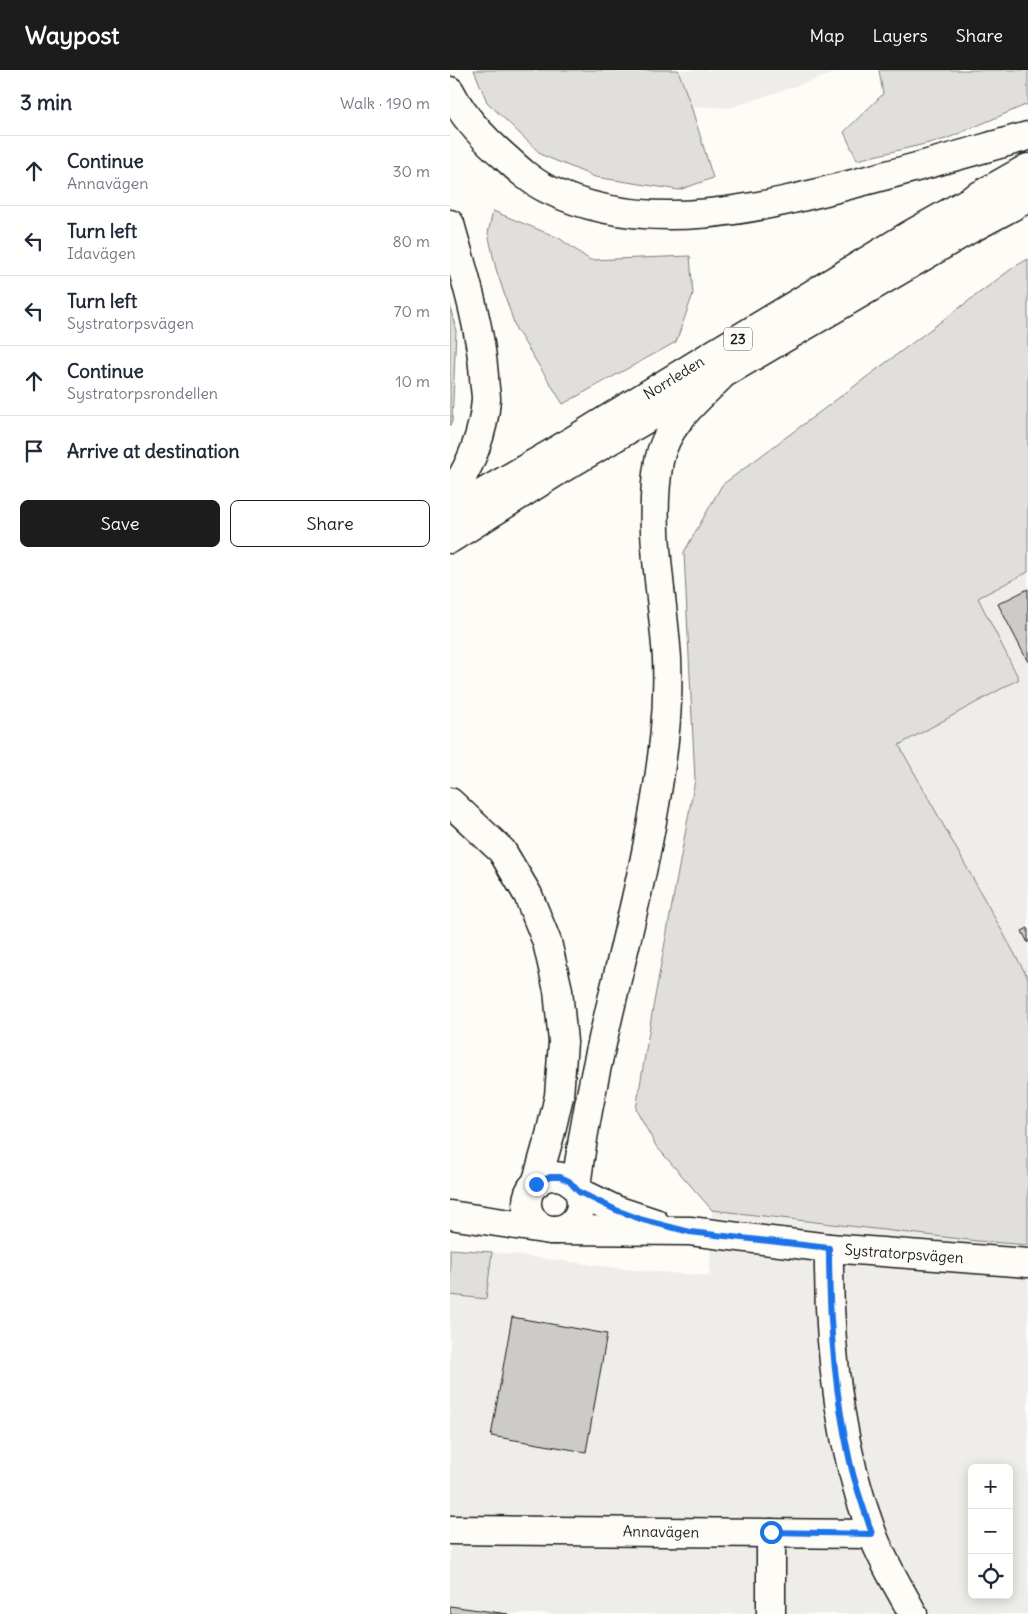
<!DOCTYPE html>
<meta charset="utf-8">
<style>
:root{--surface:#fff;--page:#f2f2f3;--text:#1f2937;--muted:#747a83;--line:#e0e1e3;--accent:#1c1c1c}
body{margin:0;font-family:Delius,sans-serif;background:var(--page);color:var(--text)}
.controls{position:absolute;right:15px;bottom:15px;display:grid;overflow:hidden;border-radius:8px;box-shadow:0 2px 12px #0003}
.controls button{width:45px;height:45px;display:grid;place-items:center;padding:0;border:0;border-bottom:1px solid var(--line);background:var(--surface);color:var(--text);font:25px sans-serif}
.stop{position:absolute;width:15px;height:15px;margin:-11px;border:4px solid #1a73e8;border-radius:50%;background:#fff}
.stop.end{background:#1a73e8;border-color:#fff;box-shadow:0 1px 5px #0008}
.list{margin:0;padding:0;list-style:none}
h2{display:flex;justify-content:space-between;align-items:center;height:65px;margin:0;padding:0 20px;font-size:21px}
h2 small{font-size:16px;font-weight:400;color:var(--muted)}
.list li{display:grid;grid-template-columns:32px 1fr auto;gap:15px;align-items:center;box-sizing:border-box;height:70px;padding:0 20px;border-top:1px solid var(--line)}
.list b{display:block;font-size:19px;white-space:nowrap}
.list p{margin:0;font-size:16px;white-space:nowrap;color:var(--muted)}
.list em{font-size:16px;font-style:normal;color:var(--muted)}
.actions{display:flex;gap:10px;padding:15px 20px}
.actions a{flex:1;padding:11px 0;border:1px solid var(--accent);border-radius:8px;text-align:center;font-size:18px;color:var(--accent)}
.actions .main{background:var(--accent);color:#fff}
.icon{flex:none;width:28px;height:28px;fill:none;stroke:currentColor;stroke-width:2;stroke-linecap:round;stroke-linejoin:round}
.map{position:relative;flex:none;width:578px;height:1544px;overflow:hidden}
header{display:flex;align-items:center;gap:30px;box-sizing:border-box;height:70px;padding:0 25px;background:var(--accent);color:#fff}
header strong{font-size:24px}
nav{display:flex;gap:28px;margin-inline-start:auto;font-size:18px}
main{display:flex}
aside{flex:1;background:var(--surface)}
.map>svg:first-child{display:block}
</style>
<header>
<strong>Waypost</strong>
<nav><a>Map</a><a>Layers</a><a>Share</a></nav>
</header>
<main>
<aside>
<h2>3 min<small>Walk · 190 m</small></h2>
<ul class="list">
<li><svg class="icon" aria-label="ahead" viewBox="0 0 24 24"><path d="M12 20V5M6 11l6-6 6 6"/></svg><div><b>Continue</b><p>Annavägen</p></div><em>30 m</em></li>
<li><svg class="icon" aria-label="left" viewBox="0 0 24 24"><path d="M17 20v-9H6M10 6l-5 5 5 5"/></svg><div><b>Turn left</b><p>Idavägen</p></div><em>80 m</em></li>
<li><svg class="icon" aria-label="left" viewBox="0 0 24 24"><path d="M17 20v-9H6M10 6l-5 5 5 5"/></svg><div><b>Turn left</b><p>Systratorpsvägen</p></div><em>70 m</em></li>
<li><svg class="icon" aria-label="ahead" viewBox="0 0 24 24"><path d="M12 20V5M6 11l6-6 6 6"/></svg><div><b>Continue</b><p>Systratorpsrondellen</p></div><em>10 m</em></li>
<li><svg class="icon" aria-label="arrive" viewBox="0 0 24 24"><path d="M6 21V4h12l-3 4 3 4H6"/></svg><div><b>Arrive at destination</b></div></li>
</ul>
<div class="actions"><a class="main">Save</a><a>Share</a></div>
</aside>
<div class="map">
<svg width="578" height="1544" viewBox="0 0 578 1544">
<rect width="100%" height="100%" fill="#fdfcf7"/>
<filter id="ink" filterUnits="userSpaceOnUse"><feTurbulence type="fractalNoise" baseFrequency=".02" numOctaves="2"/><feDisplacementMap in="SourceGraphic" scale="10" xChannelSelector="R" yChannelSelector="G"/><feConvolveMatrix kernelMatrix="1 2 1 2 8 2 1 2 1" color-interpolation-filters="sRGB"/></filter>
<g filter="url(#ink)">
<!-- built -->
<g fill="#eeede9" fill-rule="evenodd">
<polygon points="228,0 394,0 280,38 241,36"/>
<polygon points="578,502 578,908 449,674 569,609 528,528"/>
<path d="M262,1140L528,1171L578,1175V1544H0V1225L36,1228L42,1182L184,1200L260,1206ZM522,1398H559V1525H522Z"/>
</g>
<!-- green -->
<g fill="#e0dfdb" stroke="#7e7e7c">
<polygon points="24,0 228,0 241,36 263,108 229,120 145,107 92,85 37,32"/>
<polygon points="429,0 578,0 578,34 496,69 407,90 394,62 433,24"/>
<polygon points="43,141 109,168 140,190 240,186 243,224 226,272 113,334 66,259 46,199 38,163"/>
<polygon points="578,189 578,502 528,528 569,609 449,675 578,908 578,1175 528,1171 262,1140 206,1076 186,1039 204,932 245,710 234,482 272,415 564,197"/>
<polygon points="0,235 6,261 2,352 0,356"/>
<polygon points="0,1179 42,1182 36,1229 0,1225"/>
</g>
<!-- building -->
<g fill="#cccbc8" stroke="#1c1c1c">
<polygon points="578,519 578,592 548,534"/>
<polygon points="578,858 578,873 572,861"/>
<polygon points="62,1247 157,1264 136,1382 41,1366"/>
<polygon points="0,1536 58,1544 0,1544"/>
</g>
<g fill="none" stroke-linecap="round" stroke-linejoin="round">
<defs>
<g id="minor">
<circle cx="104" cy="1133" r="27"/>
<polyline points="129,1122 166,1140 205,1153"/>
<polyline points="0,1145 100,1160"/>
<polyline points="106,1160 240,1161 379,1178 578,1193"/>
<path d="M379,1178C378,1274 388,1372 422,1463C432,1491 449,1517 463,1544"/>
<polyline points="0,1460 422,1464"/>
<polyline points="321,1463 321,1544"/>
</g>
<g id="highway">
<path d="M0,21C13,47 33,68 55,87C68,99 81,111 97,119C196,168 313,138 414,111C469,97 524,81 578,66"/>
<path d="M0,154C14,204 30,254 34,306C34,314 36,322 36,329C34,362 20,399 0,425"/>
<polyline points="0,442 101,384 257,288 458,166 578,98"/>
<polyline points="0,469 111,399 520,159 578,128"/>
<polyline points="0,732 52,781 78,825 97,872 108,920 113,972 109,1026 100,1065 86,1114"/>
<path d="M126,1117C144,966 198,821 214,670C217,644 218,615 217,589C213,524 197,457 209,391C216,355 245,332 270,307"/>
</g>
</defs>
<!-- minor casing -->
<use href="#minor" stroke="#1c1c1c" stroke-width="31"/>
<!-- highway casing -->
<use href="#highway" stroke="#1c1c1c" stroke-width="31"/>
<!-- minor -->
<use href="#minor" stroke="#fdfcf7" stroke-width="28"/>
<!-- highway -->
<use href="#highway" stroke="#fdfcf7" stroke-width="28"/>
</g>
</g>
<g fill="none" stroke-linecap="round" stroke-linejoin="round" filter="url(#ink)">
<!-- route -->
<path stroke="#1a73e8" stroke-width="6" d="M86,1114L100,1107H110L119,1111L129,1122L166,1140L193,1150L240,1162L379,1178C379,1248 384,1319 399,1387C404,1413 414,1438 422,1464L321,1462"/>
</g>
<g text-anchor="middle" stroke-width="5" stroke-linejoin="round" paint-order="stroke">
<!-- shield labels -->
<rect fill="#fdfcf7" stroke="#605f5e" stroke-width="1" x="274" y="257.5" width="28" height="23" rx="4"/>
<g font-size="14" font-weight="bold" fill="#1c1c1c">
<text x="288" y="274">23</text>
</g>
<!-- street labels -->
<g font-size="15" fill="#1c1c1c" stroke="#fdfcf7">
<text transform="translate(224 308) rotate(-32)" y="5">Norrleden</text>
<text transform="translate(454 1184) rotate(4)" y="5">Systratorpsvägen</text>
<text transform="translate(211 1462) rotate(1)" y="5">Annavägen</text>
</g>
</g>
</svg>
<div class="controls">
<button>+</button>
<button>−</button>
<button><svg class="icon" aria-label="locate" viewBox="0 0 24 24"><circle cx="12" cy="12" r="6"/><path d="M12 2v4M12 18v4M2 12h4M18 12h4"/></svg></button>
</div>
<div class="stop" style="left:321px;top:1462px"></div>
<div class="stop end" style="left:86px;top:1114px"></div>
</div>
</main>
